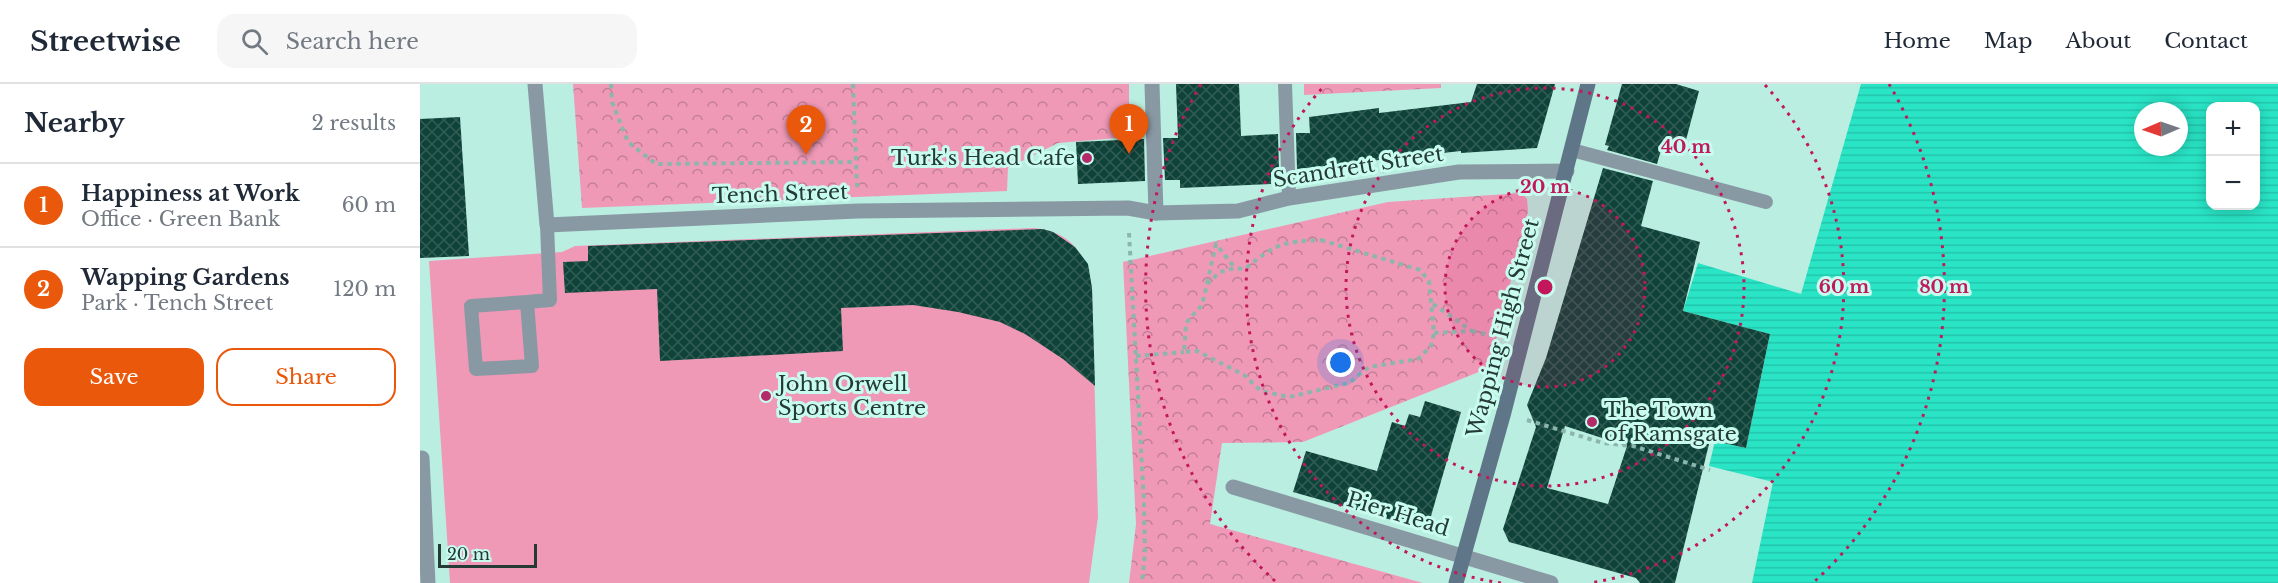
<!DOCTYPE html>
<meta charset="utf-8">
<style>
:root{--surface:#fff;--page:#f6f6f7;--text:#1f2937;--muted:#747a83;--line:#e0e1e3;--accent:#ea580c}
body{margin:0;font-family:"Libre Baskerville",serif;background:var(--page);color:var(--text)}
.controls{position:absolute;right:18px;top:18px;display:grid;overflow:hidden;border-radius:12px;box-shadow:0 3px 15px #0003}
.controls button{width:54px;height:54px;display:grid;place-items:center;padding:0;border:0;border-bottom:2px solid var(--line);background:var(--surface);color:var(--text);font:30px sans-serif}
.compass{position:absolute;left:1714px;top:18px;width:54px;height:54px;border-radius:50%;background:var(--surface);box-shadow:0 3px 15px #0003;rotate:268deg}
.scale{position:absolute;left:18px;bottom:15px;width:99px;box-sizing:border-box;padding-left:6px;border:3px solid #253935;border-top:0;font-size:16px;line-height:21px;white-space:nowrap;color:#253935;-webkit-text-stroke:4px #c7fcee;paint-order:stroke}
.you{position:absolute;left:921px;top:279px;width:21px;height:21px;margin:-15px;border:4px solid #fff;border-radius:50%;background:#1a73e8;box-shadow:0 0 0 9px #1a73e833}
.badge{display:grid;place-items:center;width:39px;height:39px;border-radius:50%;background:var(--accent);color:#fff;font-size:20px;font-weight:700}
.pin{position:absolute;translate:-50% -50px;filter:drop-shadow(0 2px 3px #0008)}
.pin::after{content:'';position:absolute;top:32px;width:21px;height:18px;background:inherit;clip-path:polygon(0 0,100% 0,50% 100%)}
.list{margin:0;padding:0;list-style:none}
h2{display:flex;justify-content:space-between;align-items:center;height:78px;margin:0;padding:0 24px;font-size:26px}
h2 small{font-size:20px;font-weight:400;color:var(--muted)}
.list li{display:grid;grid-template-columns:39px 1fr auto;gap:18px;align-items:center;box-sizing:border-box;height:84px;padding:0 24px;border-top:2px solid var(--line)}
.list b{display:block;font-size:22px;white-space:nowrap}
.list p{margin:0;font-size:20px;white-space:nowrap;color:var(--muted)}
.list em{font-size:20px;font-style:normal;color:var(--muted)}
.actions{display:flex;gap:12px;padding:18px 24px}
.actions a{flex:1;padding:14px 0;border:2px solid var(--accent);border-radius:18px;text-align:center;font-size:21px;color:var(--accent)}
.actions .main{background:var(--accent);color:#fff}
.icon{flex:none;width:33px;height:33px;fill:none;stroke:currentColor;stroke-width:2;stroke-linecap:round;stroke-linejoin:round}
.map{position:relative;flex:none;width:1858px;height:499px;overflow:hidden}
header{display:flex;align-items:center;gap:36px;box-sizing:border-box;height:84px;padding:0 30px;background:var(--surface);border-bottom:2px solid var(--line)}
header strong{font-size:28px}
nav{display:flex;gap:33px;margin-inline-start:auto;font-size:21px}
.search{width:420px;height:54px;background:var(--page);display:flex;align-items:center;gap:15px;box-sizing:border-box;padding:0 21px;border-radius:18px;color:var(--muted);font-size:22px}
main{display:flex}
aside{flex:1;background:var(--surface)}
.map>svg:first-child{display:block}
</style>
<header>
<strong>Streetwise</strong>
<div class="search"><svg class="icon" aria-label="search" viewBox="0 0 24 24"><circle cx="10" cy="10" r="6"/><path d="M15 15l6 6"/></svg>Search here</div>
<nav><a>Home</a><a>Map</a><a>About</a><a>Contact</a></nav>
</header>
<main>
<aside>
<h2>Nearby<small>2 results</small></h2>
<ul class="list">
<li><span class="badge">1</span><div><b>Happiness at Work</b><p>Office · Green Bank</p></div><em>60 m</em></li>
<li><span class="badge">2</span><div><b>Wapping Gardens</b><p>Park · Tench Street</p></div><em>120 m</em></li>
</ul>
<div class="actions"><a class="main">Save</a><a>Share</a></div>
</aside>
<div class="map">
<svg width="1858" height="499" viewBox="0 0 1858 499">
<defs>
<pattern id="forest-crowns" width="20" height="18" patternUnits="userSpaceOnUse" patternTransform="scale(1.5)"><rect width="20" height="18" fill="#f099b7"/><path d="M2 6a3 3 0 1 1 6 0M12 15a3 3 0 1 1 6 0" fill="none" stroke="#c27e96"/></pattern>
<pattern id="water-rules" width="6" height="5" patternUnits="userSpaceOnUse" patternTransform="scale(1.5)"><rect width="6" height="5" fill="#29e5c6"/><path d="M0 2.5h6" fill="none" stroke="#24c5ab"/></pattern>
<pattern id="building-cross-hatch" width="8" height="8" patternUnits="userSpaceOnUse" patternTransform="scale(1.5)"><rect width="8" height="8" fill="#0f4339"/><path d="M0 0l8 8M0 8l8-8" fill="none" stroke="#325d54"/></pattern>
</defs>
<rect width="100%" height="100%" fill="#baeee1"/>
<!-- forest -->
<g fill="url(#forest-crowns)">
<polygon points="153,0 709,0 709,53 638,59 588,84 587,107 162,124"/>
<polygon points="884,0 1021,0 1021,4 884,11"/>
<polygon points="1102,109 1107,115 1108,127 1069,284 883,358 802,359 790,440 1003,499 709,499 716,440 703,178 968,118"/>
</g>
<!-- pitch -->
<path fill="#f099b7" d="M613,144C651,147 666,170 672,204L678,433L669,499H30L9,177L142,168L155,162Z"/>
<!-- water -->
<path fill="url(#water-rules)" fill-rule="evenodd" d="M1441,0H1858V499H1332L1353,398L1289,382L1295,357L1326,364L1350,250L1263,227L1278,179L1381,210ZM1790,22H1836V122H1790ZM1723,27H1759V63H1723Z"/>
<!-- building -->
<g fill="url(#building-cross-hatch)" fill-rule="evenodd">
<polygon points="756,0 819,0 821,52 858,50 859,87 851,88 851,100 760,104 760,96 745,96 743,54 758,54"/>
<polygon points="1057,0 1135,0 1117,64 1041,69 1041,67 877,85 876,49 890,49 889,33 959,24 959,29 1051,18"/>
<polygon points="1202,0 1256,0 1279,7 1262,71 1241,66 1237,80 1187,66 1189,62 1185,61"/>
<polygon points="40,33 49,172 0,174 0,35"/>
<polygon points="724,55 725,97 658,100 656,58"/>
<path d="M1183,84L1233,97L1221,142L1280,158L1263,227L1350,250L1326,364L1290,356L1255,499H1220L1216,494L1089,458L1083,445L1116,343L1107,321L1126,274ZM1145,342L1207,362L1188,420L1127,404Z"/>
<polygon points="623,145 633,148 655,163 668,180 672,204 675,302 643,275 605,250 580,238 538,228 493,221 421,224 423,267 240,277 237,205 145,209 143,178 168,177 168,162"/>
<polygon points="1005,317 1041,328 1007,446 873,408 886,367 957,387 972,338 985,342 989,330 1000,333"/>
</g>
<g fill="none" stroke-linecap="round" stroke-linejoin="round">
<!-- path -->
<g stroke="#8cb6ac" stroke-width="4" stroke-dasharray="4.5 4.5" stroke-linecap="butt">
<polyline points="191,0 192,18 208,58 236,80 436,78"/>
<polyline points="433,0 437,103"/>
<polyline points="709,149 724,419 725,468 722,499"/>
<path d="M901,156L1000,186L1009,197L1014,249L1011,262L998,275L949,283L929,299L869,313L841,307L824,291L777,267L764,268L766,239L782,221L787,200L800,188L815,184L825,185C856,159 862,158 901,156Z"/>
<polyline points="787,199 796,160 815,184"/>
<polyline points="1013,220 1052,247 1014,249"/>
<polyline points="1052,247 1078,253"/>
<polyline points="716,272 764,268"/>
<polyline points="1107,336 1183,359 1213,362 1290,386"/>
</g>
<!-- lane -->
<g stroke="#8999a4" stroke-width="14">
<polyline points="865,0 869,114"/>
<polyline points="1152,66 1346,118"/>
<polyline points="107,218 51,222 56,285 112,282 107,218 130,216 127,141"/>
</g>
<!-- street -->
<g stroke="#8999a4" stroke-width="15">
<polyline points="115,0 127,141 438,127 708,124 736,129 818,127 869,114 1039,88 1147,87"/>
<polyline points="732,0 736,129"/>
<polyline points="0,374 2,374 8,499"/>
<polyline points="813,403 1131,499"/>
</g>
<!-- secondary -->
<polyline stroke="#5e7687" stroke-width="15" points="1036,499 1084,328 1168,0"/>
</g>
<!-- distance rings -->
<circle cx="1125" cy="203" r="100" fill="#c2185b" fill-opacity=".12"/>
<g fill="none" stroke="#c2185b" stroke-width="3" stroke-dasharray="3 6">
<circle cx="1125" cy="203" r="100"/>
<circle cx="1125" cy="203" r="199"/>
<path d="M1081 499A299 299 0 0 1 905 1M1345 1A299 299 0 0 1 1169 499"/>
<path d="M855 497A399 399 0 0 1 781 0M1469 0A399 399 0 0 1 1395 497"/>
</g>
<!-- markers -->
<g fill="#b42b69" stroke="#c7fcee" stroke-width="2">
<circle cx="667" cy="74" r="6"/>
<circle cx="346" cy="312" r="6"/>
<circle cx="1172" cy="338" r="6"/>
</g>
<g text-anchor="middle" stroke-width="6" stroke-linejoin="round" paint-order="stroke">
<!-- poi labels -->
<g font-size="21" fill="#253935" stroke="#c7fcee" text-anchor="start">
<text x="655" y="81" text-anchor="end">Turk's Head Cafe</text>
<text x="358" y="307">John Orwell<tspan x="358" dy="24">Sports Centre</tspan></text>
<text x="1184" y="333">The Town<tspan x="1184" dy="24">of Ramsgate</tspan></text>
</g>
<!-- street labels -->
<g font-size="21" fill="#253935" stroke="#c7fcee">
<text transform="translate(938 83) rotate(-9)" y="7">Scandrett Street</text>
<text transform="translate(360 110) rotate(-2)" y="7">Tench Street</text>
<text transform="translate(1083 244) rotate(-75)" y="7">Wapping High Street</text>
<text transform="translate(978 430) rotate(17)" y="7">Pier Head</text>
</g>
</g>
<circle cx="1125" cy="203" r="9" fill="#c2185b" stroke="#c7fcee" stroke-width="3"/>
<g font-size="18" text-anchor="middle" font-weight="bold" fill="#c2185b" stroke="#c7fcee" stroke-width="6" stroke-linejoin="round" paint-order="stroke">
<text x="1266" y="69">40 m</text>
<text x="1125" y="109">20 m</text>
<text x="1424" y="209">60 m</text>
<text x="1524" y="209">80 m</text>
</g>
</svg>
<div class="controls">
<button>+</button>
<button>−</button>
</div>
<svg class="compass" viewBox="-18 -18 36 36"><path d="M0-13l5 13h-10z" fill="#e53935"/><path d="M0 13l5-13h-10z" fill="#747a83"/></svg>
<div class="scale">20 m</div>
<div class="you"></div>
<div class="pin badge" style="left:709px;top:70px">1</div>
<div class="pin badge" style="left:386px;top:71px">2</div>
</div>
</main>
